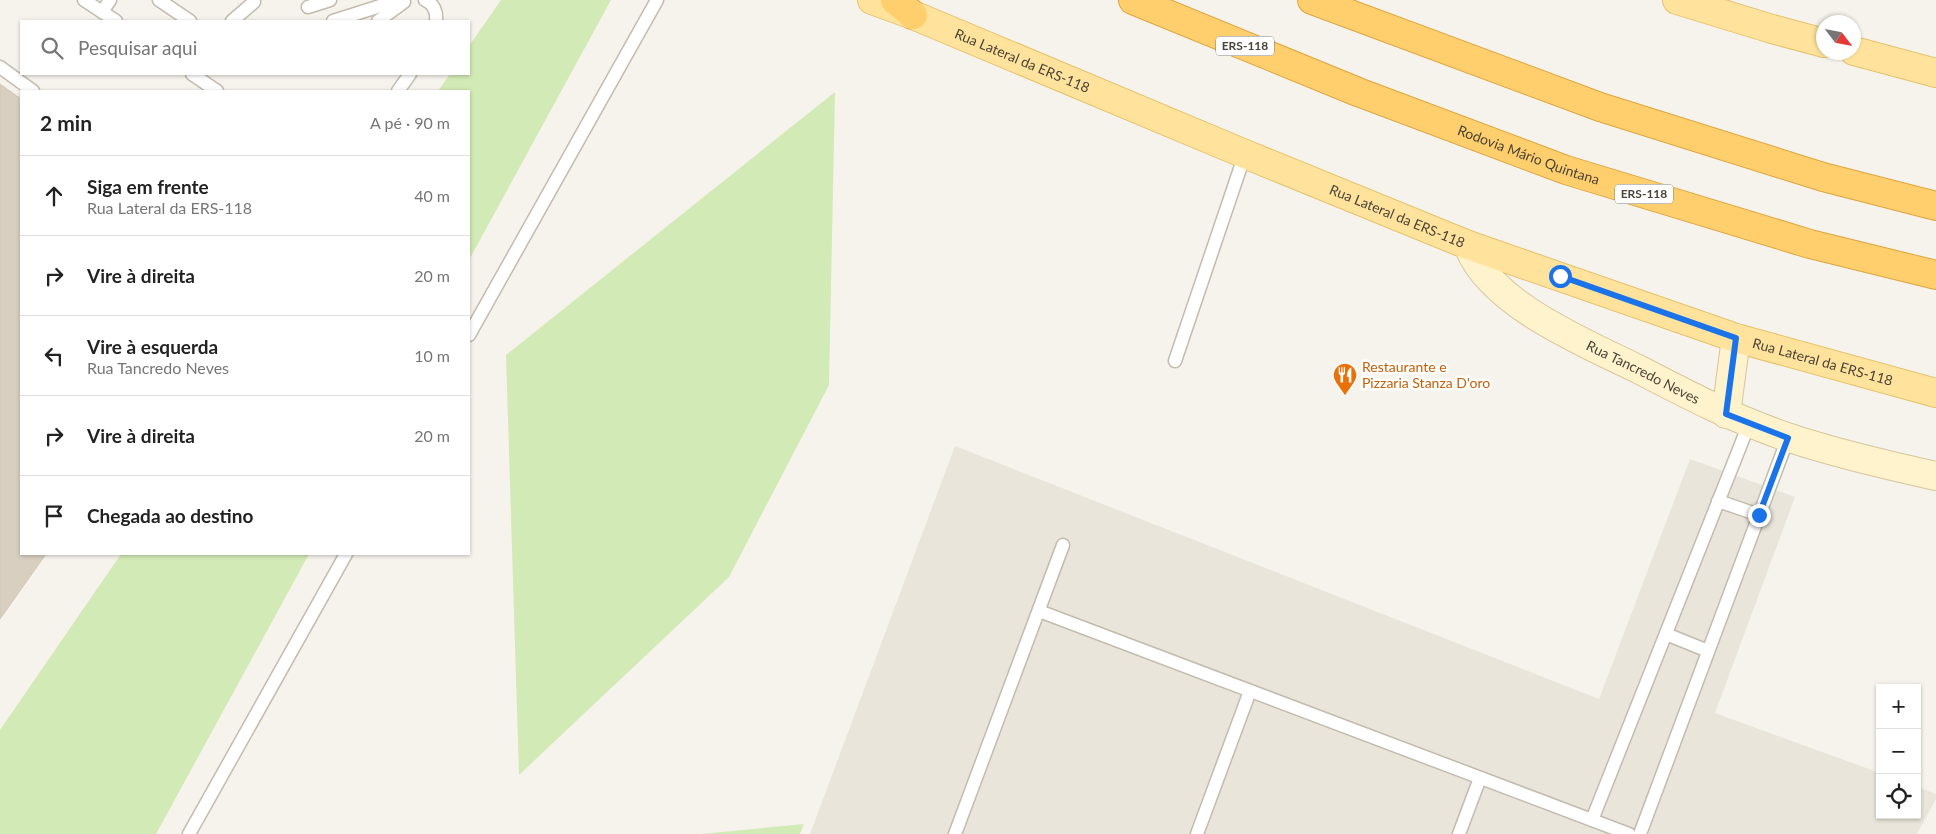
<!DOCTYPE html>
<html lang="pt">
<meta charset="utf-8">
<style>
:root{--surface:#fff;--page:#f2f2f2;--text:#222;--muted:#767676;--line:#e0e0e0}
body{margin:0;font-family:Lato,sans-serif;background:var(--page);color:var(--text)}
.controls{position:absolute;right:15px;bottom:15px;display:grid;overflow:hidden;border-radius:0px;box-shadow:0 1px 4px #0004}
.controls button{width:45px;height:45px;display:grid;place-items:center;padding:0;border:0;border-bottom:1px solid var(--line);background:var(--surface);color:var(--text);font:25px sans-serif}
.compass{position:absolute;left:1816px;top:15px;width:45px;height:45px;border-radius:50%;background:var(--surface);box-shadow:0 1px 4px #0004;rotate:122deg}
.stop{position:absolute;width:15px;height:15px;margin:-11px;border:4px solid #1a73e8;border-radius:50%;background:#fff}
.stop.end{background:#1a73e8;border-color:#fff;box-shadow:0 1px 5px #0008}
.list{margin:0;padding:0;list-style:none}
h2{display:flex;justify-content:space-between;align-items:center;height:65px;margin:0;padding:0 20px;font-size:21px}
h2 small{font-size:16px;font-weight:400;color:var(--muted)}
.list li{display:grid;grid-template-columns:32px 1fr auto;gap:15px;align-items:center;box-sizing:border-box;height:80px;padding:0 20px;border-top:1px solid var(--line)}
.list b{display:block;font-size:19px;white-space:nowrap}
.list p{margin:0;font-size:16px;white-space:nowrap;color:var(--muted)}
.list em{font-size:16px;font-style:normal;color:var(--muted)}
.icon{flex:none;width:28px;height:28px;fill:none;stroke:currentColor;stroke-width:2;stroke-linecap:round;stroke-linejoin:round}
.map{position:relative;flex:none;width:1936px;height:834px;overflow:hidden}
.search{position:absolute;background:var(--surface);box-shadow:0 1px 4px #0004;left:20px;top:20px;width:450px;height:55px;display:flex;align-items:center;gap:12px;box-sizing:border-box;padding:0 18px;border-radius:0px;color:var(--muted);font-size:19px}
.panel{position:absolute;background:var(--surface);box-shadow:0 1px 4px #0004;left:20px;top:90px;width:450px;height:465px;border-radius:0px}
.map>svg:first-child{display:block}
</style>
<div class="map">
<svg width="1936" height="834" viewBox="0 0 1936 834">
<rect width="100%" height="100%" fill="#f6f3ec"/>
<!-- residential -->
<polygon fill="#eae5da" points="955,446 1599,699 1690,459 1795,497 1715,713 1880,773 1880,815 1917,815 1917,787 1936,794 1936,799 1917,834 810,834"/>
<!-- green -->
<g fill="#d2eab5">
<polygon points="501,0 611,0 469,260 469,91 438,91 450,74 469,74 469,46"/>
<polygon points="835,92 829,385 729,577 519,775 506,355"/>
<polygon points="121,554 309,554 156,834 0,834 0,730"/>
<polygon points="804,824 800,834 701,834"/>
</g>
<!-- building -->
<polygon fill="#d8cfc1" stroke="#d3c7b4" points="0,84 21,99 21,554 46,554 0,619"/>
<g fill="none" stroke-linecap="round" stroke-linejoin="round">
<defs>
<g id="lane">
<polyline points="84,0 116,21"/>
<polyline points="159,0 190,21"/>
<path d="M425,0C434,4 437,12 436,21"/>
<polyline points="308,7 330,0"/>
<polyline points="102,12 110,0"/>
<polyline points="232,21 254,2"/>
<polyline points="333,21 399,0"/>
<polyline points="378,21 404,2"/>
<polyline points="0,67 33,91"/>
<polyline points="192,74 217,91"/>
<polyline points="398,91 410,74"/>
<polyline points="469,335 657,0"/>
<polyline points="1175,361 1245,154"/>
<polyline points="1718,501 1759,515"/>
<polyline points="1039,611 1629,834"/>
<polyline points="1666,634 1708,651"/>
<polyline points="1592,820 1749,424"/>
<polyline points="189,834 346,554"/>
<polyline points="955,834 1063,545"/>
<polyline points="1197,834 1250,691"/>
<polyline points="1459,834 1480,778"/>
<polyline points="1640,834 1788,438"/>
</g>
<g id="secondary">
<path id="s1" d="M1468,245C1488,303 1585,343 1638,369C1688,395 1736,420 1790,438C1838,454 1886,465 1936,476"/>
<polyline points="1726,414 1736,338"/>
</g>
<g id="primary">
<path id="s2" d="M872,0L913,15L1245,154L1468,245L1736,338L1936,393"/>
<polyline points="1677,0 1772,29 1824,43"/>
<polyline points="1854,51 1936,73"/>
</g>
<g id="highway">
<polyline points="895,0 913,15"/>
<path id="s3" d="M1133,0L1358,92L1566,170L1810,244L1936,275"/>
<polyline points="1312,0 1600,107 1823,177 1936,206"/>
</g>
</defs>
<!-- lane casing -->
<use href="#lane" stroke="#c2bbae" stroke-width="15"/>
<!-- secondary casing -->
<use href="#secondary" stroke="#d6c79b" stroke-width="30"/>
<!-- primary casing -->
<use href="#primary" stroke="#e6c16a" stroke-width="30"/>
<!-- highway casing -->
<use href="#highway" stroke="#e0a43c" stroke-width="30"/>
<!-- lane -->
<use href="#lane" stroke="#fff" stroke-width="12"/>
<!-- secondary -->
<use href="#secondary" stroke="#fff3cd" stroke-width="28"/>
<!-- primary -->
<use href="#primary" stroke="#ffe39c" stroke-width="28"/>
<!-- highway -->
<use href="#highway" stroke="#ffcf6e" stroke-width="28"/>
</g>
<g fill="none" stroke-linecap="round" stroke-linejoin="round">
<!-- route -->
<polyline stroke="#1a73e8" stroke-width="6" points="1560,276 1736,338 1726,414 1788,438 1759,515"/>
</g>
<!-- icons -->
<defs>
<symbol id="restaurant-pin" viewBox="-11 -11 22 30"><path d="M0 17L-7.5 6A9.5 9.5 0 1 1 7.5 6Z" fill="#e8710a" stroke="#fff"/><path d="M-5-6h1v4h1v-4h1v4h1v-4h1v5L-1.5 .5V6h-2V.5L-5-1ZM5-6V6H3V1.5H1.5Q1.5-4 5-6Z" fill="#fff"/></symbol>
</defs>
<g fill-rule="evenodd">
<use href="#restaurant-pin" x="1331" y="361" width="28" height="38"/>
</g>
<g text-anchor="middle" stroke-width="5" stroke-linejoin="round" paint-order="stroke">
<!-- shield labels -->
<g fill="#fff" stroke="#817c74" stroke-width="1">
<rect x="1216" y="36.5" width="58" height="19" rx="4"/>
<rect x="1615" y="184.5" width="58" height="19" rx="4"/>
</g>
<g font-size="12" font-weight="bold" fill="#4b4439">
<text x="1245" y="50">ERS-118</text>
<text x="1644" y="198">ERS-118</text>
</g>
<!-- street labels -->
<g font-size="14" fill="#4b4439" stroke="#fff">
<text dy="5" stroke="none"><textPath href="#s2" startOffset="162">Rua Lateral da ERS-118</textPath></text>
<text dy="5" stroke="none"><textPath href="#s3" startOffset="425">Rodovia Mário Quintana</textPath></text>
<text dy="5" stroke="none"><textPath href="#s2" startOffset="568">Rua Lateral da ERS-118</textPath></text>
<text dy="5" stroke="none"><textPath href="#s2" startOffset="1018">Rua Lateral da ERS-118</textPath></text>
<text dy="5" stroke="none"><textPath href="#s1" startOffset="221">Rua Tancredo Neves</textPath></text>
</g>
<!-- food labels -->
<g font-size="14" fill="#c56008" stroke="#fff" text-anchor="start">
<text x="1362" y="372">Restaurante e<tspan x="1362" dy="16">Pizzaria Stanza D'oro</tspan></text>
</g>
</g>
</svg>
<div class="controls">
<button>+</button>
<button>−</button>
<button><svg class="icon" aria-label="locate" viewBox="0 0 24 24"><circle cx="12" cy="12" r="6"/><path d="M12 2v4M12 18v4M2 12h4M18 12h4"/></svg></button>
</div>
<svg class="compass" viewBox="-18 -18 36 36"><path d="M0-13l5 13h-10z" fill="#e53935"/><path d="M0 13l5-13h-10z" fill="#767676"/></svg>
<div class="stop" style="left:1560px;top:276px"></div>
<div class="stop end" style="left:1759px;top:515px"></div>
<div class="search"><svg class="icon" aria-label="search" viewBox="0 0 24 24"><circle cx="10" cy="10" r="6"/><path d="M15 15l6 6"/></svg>Pesquisar aqui</div>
<section class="panel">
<h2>2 min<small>A pé · 90 m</small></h2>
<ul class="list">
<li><svg class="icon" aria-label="ahead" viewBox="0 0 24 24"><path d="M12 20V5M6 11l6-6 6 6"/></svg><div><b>Siga em frente</b><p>Rua Lateral da ERS-118</p></div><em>40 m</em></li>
<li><svg class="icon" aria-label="right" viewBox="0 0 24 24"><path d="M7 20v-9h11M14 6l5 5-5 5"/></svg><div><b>Vire à direita</b></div><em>20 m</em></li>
<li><svg class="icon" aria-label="left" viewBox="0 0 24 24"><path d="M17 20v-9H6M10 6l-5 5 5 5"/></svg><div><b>Vire à esquerda</b><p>Rua Tancredo Neves</p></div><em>10 m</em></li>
<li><svg class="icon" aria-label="right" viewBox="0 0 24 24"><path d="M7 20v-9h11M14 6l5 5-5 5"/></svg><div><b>Vire à direita</b></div><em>20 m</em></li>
<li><svg class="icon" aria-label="arrive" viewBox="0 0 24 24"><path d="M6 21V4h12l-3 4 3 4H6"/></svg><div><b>Chegada ao destino</b></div></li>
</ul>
</section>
</div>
